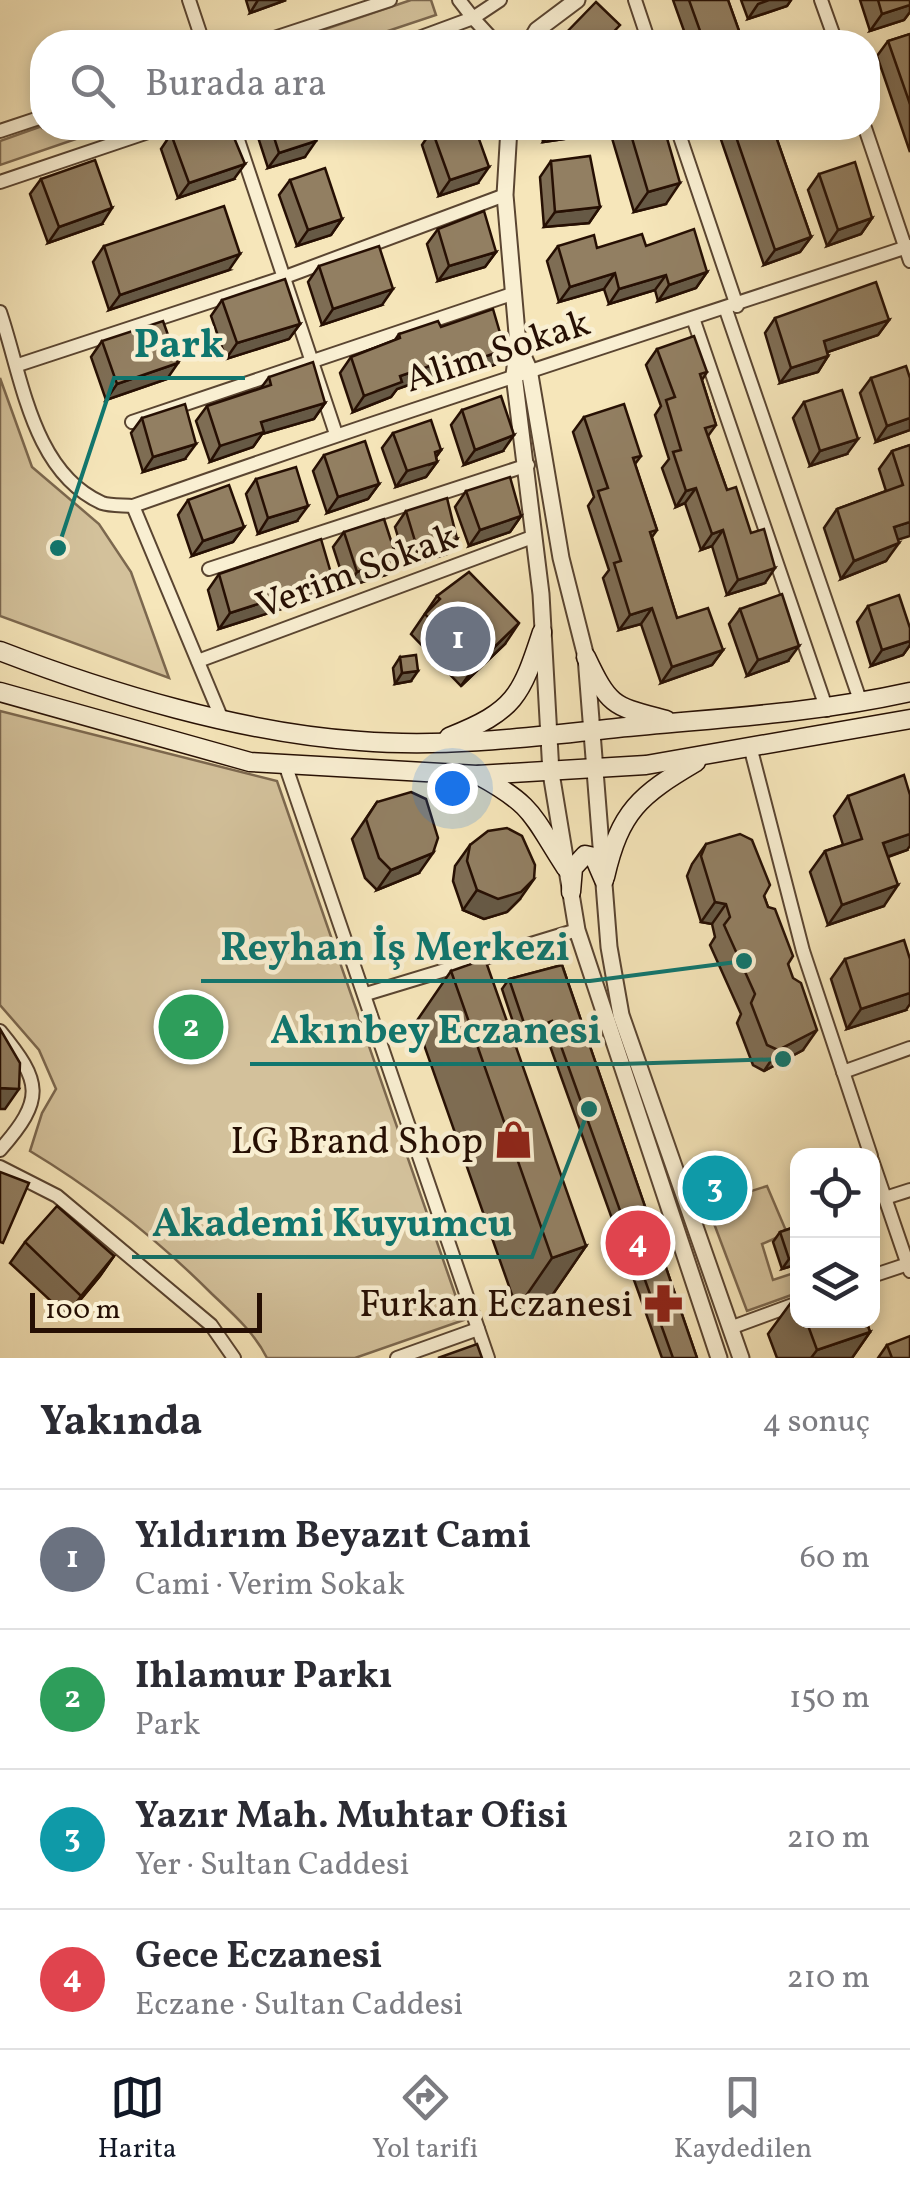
<!DOCTYPE html>
<html lang="tr">
<meta charset="utf-8">
<style>
:root{--surface:#fff;--page:#f2f2f3;--text:#2b2b33;--muted:#7c7c81;--line:#e1e1e2;--accent:#111827}
body{margin:0;font-family:Vollkorn,serif;background:var(--page);color:var(--text)}
.controls{position:absolute;right:30px;bottom:30px;display:grid;overflow:hidden;border-radius:20px;box-shadow:0 5px 15px #0003}
.controls button{width:90px;height:90px;display:grid;place-items:center;padding:0;border:0;border-bottom:2px solid var(--line);background:var(--surface);color:var(--text);font:50px sans-serif}
.scale{position:absolute;left:30px;bottom:25px;width:232px;box-sizing:border-box;padding-left:10px;border:5px solid #260f03;border-top:0;font-size:28px;line-height:35px;white-space:nowrap;color:#260f03;-webkit-text-stroke:8px #f9efd2;paint-order:stroke}
.you{position:absolute;left:452px;top:788px;width:35px;height:35px;margin:-25px;border:8px solid #fff;border-radius:50%;background:#1a73e8;box-shadow:0 0 0 15px #1a73e833}
.badge{display:grid;place-items:center;width:65px;height:65px;border-radius:50%;background:var(--accent);color:#fff;font-size:32px;font-weight:700}
.pin{position:absolute;translate:-50% -50%;border:5px solid #fff;box-shadow:0 2px 10px #0006}
.list{margin:0;padding:0;list-style:none}
h2{display:flex;justify-content:space-between;align-items:center;height:130px;margin:0;padding:0 40px;font-size:42px}
h2 small{font-size:32px;font-weight:400;color:var(--muted)}
.list li{display:grid;grid-template-columns:65px 1fr auto;gap:30px;align-items:center;box-sizing:border-box;height:140px;padding:0 40px;border-top:2px solid var(--line)}
.list b{display:block;font-size:38px;white-space:nowrap}
.list p{margin:0;font-size:32px;white-space:nowrap;color:var(--muted)}
.list em{font-size:32px;font-style:normal;color:var(--muted)}
.icon{flex:none;width:55px;height:55px;fill:none;stroke:currentColor;stroke-width:2;stroke-linecap:round;stroke-linejoin:round}
.map{position:relative;flex:none;width:910px;height:1358px;overflow:hidden}
.search{position:absolute;background:var(--surface);box-shadow:0 5px 15px #0003;left:30px;right:30px;top:30px;height:110px;display:flex;align-items:center;gap:25px;box-sizing:border-box;padding:0 35px;border-radius:40px;color:var(--muted);font-size:38px}
.sheet{height:690px;background:var(--surface)}
nav{display:flex;justify-content:space-around;align-items:center;box-sizing:border-box;height:140px;border-top:2px solid var(--line);background:var(--surface);font-size:28px;color:var(--muted)}
nav a{display:grid;justify-items:center;gap:5px}
nav .on{color:var(--accent)}
.map>svg:first-child{display:block}
</style>
<div class="map">
<svg width="910" height="1358" viewBox="0 0 910 1358">
<rect width="100%" height="100%" fill="#f6e6ba"/>
<filter id="stains"><feTurbulence type="fractalNoise" baseFrequency=".002" numOctaves="4"/><feColorMatrix values="0 0 0 0 .2 0 0 0 0 .09 0 0 0 0 .02 0 0 0 .5 -.17"/></filter>
<radialGradient id="worn" r=".72"><stop offset=".6" stop-color="#630" stop-opacity="0"/><stop offset="1" stop-color="#630" stop-opacity=".3"/></radialGradient>
<!-- green -->
<g fill="#d3c19b" stroke="#7c684f" stroke-width="2.5">
<polygon points="411,0 431,0 436,15 355,42 287,42"/>
<polygon points="42,126 42,128 108,128 0,165 0,141"/>
<polygon points="0,378 32,467 99,524 131,572 169,678 0,616"/>
<path d="M0,711L277,781L464,1320L355,1358H267C254,1332 233,1314 212,1294C156,1238 98,1192 30,1151L42,1113L56,1089L39,1050L0,1005Z"/>
<polygon points="767,1186 787,1233 762,1244 773,1280 797,1272 797,1293 747,1311 707,1205"/>
</g>
<g fill="none" stroke-linecap="round" stroke-linejoin="round">
<defs>
<g id="minor">
<polyline points="189,0 203,42"/>
<polyline points="459,0 473,18 500,0"/>
<polyline points="635,0 649,42"/>
<polyline points="821,0 836,42"/>
<polyline points="262,42 390,0"/>
<polyline points="408,42 473,18 495,42"/>
<polyline points="234,128 336,434"/>
<polyline points="677,128 737,306"/>
<polyline points="865,128 910,261"/>
<polyline points="0,131 42,117"/>
<polyline points="0,182 160,128"/>
<polyline points="726,310 861,703"/>
<path d="M0,312C22,376 32,472 102,503C110,506 124,505 133,506C391,415 651,332 910,246"/>
<polyline points="694,321 827,710"/>
<polyline points="18,365 285,277 505,195"/>
<polyline points="132,422 512,294"/>
<polyline points="133,506 221,717"/>
<polyline points="209,569 528,465"/>
<polyline points="198,661 535,536"/>
<polyline points="751,750 803,951 871,1156"/>
<polyline points="286,767 488,1358"/>
<polyline points="366,994 577,930"/>
<path d="M0,1031C42,1082 45,1099 0,1150"/>
<polyline points="843,1072 910,1048"/>
<polyline points="872,1160 910,1271"/>
<polyline points="0,1167 57,1196 211,1325 234,1358"/>
<polyline points="885,1198 910,1190"/>
<polyline points="872,1276 908,1264"/>
<polyline points="730,1328 798,1303"/>
<polyline points="397,1358 478,1329"/>
</g>
<g id="tertiary">
<polyline points="530,42 537,30 577,0"/>
<polyline points="509,128 505,195 518,345 514,375 541,594 551,773 577,930 719,1358"/>
<polyline points="518,345 529,369 561,558 586,657 609,947 621,1015 741,1358"/>
</g>
<g id="secondary">
<path d="M0,651C109,693 242,733 360,741C445,748 532,737 617,728C717,718 811,714 910,692"/>
<path d="M586,657C610,708 614,706 666,720"/>
<polyline points="0,692 250,762 477,775 646,765 910,719"/>
<path d="M449,737C515,711 521,696 542,632"/>
<path d="M478,775C535,806 532,816 566,868"/>
<path d="M605,877C620,811 640,795 696,762"/>
<polyline points="571,892 573,868 585,855 594,857 604,880"/>
</g>
</defs>
<!-- minor casing -->
<use href="#minor" stroke="#5a4531" stroke-width="16"/>
<!-- tertiary casing -->
<use href="#tertiary" stroke="#5a4531" stroke-width="19"/>
<!-- secondary casing -->
<use href="#secondary" stroke="#260f03" stroke-width="21"/>
<!-- minor -->
<use href="#minor" stroke="#f9efd2" stroke-width="12"/>
<!-- tertiary -->
<use href="#tertiary" stroke="#f9efd2" stroke-width="15"/>
<!-- secondary -->
<use href="#secondary" stroke="#f9efd2" stroke-width="18"/>
</g>
<!-- wall -->
<g fill="#7e6d54" stroke="#260f03" stroke-width="2.5">
<polygon points="246,0 286,0 250,13"/>
<polygon points="673,0 728,0 743,42 688,42"/>
<polygon points="741,0 791,0 787,6 748,19"/>
<polygon points="860,0 910,0 910,12 904,20 870,31"/>
<polygon points="910,34 910,152 877,56 888,41"/>
<polygon points="255,128 311,128 305,157 268,168"/>
<polygon points="541,128 583,128 577,137 543,142"/>
<polygon points="609,128 664,128 666,204 634,212"/>
<polygon points="717,128 773,128 811,237 800,252 764,265"/>
<polygon points="432,130 478,183 439,196 422,145"/>
<polygon points="171,134 234,179 178,198 161,149"/>
<polygon points="551,161 600,207 589,223 544,227 540,177"/>
<polygon points="819,174 872,218 861,234 827,246 808,190"/>
<polygon points="41,179 102,224 48,243 30,194"/>
<polygon points="290,180 342,219 331,235 297,246 279,195"/>
<polygon points="438,229 496,252 485,267 438,281 427,244"/>
<polygon points="104,246 229,270 109,310 93,262"/>
<polygon points="558,246 597,248 646,246 707,272 696,288 658,301 655,290 609,304 604,289 559,302 547,261"/>
<polygon points="319,266 382,305 322,325 308,282"/>
<polygon points="222,300 300,324 289,339 226,359 211,316"/>
<polygon points="775,318 889,320 878,335 827,352 828,356 818,372 780,383 765,333"/>
<polygon points="441,327 494,365 454,378 451,370 397,389 391,397 353,412 340,373 351,357 395,340 399,334"/>
<polygon points="102,341 167,379 106,400 91,357"/>
<polygon points="657,349 707,372 702,380 716,425 708,436 727,490 765,583 727,595 712,546 701,550 685,503 676,507 662,468 669,459 655,415 661,406 646,365"/>
<polygon points="269,377 325,403 314,419 262,434 253,447 210,462 196,421 207,406 261,388"/>
<polygon points="871,378 910,430 876,442 860,393"/>
<polygon points="804,402 847,454 810,466 793,418"/>
<polygon points="462,410 503,451 464,465 451,425"/>
<polygon points="584,417 641,456 635,464 657,530 652,537 677,618 723,650 712,665 661,683 641,624 619,630 603,578 609,570 588,506 594,497 573,432"/>
<polygon points="142,418 185,459 143,472 131,433"/>
<polygon points="393,433 441,450 436,457 437,462 426,477 396,487 382,448"/>
<polygon points="910,445 898,540 886,561 841,579 824,528 837,509 886,491 879,469 892,451"/>
<polygon points="324,455 379,484 368,499 327,513 313,471"/>
<polygon points="256,479 297,521 258,534 246,494"/>
<polygon points="466,491 521,516 510,532 469,546 455,507"/>
<polygon points="188,500 244,527 233,542 192,556 178,515"/>
<polygon points="406,511 457,539 447,554 407,567 395,527"/>
<polygon points="344,532 386,575 346,587 333,547"/>
<polygon points="219,574 333,580 322,596 219,629 208,590"/>
<polygon points="437,596 505,644 461,686 411,634"/>
<polygon points="868,606 910,641 910,645 903,655 871,666 857,622"/>
<polygon points="740,609 788,661 747,676 729,624"/>
<polygon points="400,657 411,681 395,684 393,668"/>
<polygon points="848,796 907,850 888,857 884,906 828,925 810,872 825,851 843,845 834,816"/>
<polygon points="377,802 419,873 377,890 365,878 352,839"/>
<polygon points="706,844 764,896 788,964 803,1050 764,1071 753,1065 737,1023 741,1014 710,945 715,937 712,924 701,922 687,876 692,864"/>
<polygon points="470,845 520,899 507,912 484,919 463,910 453,881 455,866"/>
<polygon points="845,959 906,1010 847,1029 831,979"/>
<polygon points="562,965 697,1358 662,1358 545,1032 520,1043 502,989 509,979"/>
<polygon points="451,971 586,1246 551,1297 517,1309 416,1022"/>
<polygon points="798,1221 798,1264 782,1269 773,1242 780,1232 797,1226 796,1223"/>
<polygon points="25,1242 114,1256 100,1276 67,1316 10,1263"/>
<polygon points="798,1293 798,1320 866,1320 870,1332 852,1358 777,1358 768,1334"/>
<polygon points="887,1345 910,1358 878,1358"/>
</g>
<!-- shaded-wall -->
<g fill="#665945" stroke="#260f03" stroke-width="2.5">
<polygon points="258,0 286,0 250,13"/>
<polygon points="769,0 791,0 787,6 748,19 758,4"/>
<polygon points="910,5 910,12 904,20 870,31 882,14"/>
<polygon points="553,128 583,128 577,137 543,142"/>
<polygon points="316,141 305,157 268,168 279,153"/>
<polygon points="245,164 234,179 178,198 189,183"/>
<polygon points="489,167 478,183 439,196 450,180"/>
<polygon points="680,183 666,204 634,212 648,192"/>
<polygon points="600,207 589,223 544,227 555,212"/>
<polygon points="112,208 102,224 48,243 59,227"/>
<polygon points="872,218 861,234 827,246 838,230"/>
<polygon points="342,219 331,235 297,246 308,230"/>
<polygon points="811,237 800,252 764,265 775,250"/>
<polygon points="496,252 485,267 438,281 449,266"/>
<polygon points="240,254 229,270 109,310 120,295"/>
<polygon points="707,272 696,288 658,301 669,285"/>
<polygon points="615,273 604,289 559,302 570,287"/>
<polygon points="666,275 655,290 609,304 619,289"/>
<polygon points="393,289 382,305 322,325 333,309"/>
<polygon points="889,320 878,335 813,357 824,341"/>
<polygon points="300,324 289,339 226,359 237,343"/>
<polygon points="505,350 494,365 454,378 465,363"/>
<polygon points="462,355 451,370 397,389 391,397 353,412 364,396 400,376"/>
<polygon points="828,356 818,372 780,383 791,368"/>
<polygon points="178,363 167,379 106,400 117,384"/>
<polygon points="325,403 314,419 262,434 253,447 210,462 220,446 261,422"/>
<polygon points="910,418 910,430 876,442 887,426"/>
<polygon points="514,435 503,451 464,465 475,450"/>
<polygon points="858,439 847,454 810,466 820,451"/>
<polygon points="196,444 185,459 143,472 153,457"/>
<polygon points="441,450 431,464 437,462 426,477 396,487 407,471 435,452"/>
<polygon points="379,484 368,499 327,513 338,497"/>
<polygon points="696,488 685,503 676,507 686,491"/>
<polygon points="308,506 297,521 258,534 268,518"/>
<polygon points="521,516 510,532 469,546 480,530"/>
<polygon points="910,522 910,536 881,545 894,527"/>
<polygon points="244,527 233,542 192,556 203,541"/>
<polygon points="723,530 712,546 701,550 712,534"/>
<polygon points="457,539 447,554 407,567 418,551"/>
<polygon points="899,543 886,561 841,579 854,561"/>
<polygon points="397,559 386,575 346,587 357,572"/>
<polygon points="775,568 765,583 727,595 738,580"/>
<polygon points="333,580 322,596 219,629 230,613"/>
<polygon points="652,608 641,624 619,630 630,615"/>
<polygon points="519,623 505,644 461,686 475,666"/>
<polygon points="910,641 910,645 903,655 871,666 882,650"/>
<polygon points="799,646 788,661 747,676 758,660"/>
<polygon points="723,650 712,665 661,683 672,667"/>
<polygon points="418,671 411,681 395,684 402,673"/>
<polygon points="910,834 910,846 907,850 869,863 883,843"/>
<polygon points="433,853 419,873 377,890 391,870"/>
<polygon points="534,879 520,899 507,912 484,919 463,910 477,890"/>
<polygon points="898,885 884,906 828,925 842,905"/>
<polygon points="715,902 726,904 712,924 701,922"/>
<polygon points="910,993 910,1004 906,1010 847,1029 861,1009"/>
<polygon points="552,1021 545,1032 520,1043 527,1032"/>
<polygon points="817,1030 803,1050 764,1071 778,1050"/>
<polygon points="0,1088 19,1089 5,1109 0,1109"/>
<polygon points="586,1246 551,1297 517,1309 552,1258"/>
<polygon points="114,1256 100,1276 67,1316 81,1296"/>
<polygon points="798,1256 798,1264 782,1269 789,1259"/>
<polygon points="870,1332 852,1358 811,1358 817,1350"/>
</g>
<!-- building -->
<g fill="#927f62" stroke="#260f03" stroke-width="2.5">
<polygon points="689,0 728,0 743,42 704,42"/>
<polygon points="878,0 910,0 910,5 882,14"/>
<polygon points="596,2 620,25 604,42 564,42 561,38"/>
<polygon points="910,34 910,104 888,41"/>
<polygon points="464,35 466,42 439,42"/>
<polygon points="191,128 230,128 245,164 189,183 171,134"/>
<polygon points="271,128 311,128 316,141 279,153"/>
<polygon points="439,128 475,128 489,167 450,180 432,130"/>
<polygon points="629,128 664,128 680,183 648,192"/>
<polygon points="733,128 773,128 811,237 775,250"/>
<polygon points="590,156 600,207 555,212 551,161"/>
<polygon points="95,160 112,208 59,227 41,179"/>
<polygon points="855,162 872,218 838,230 819,174"/>
<polygon points="325,168 342,219 308,230 290,180"/>
<polygon points="224,206 240,254 120,295 104,246"/>
<polygon points="484,211 496,252 449,266 438,229"/>
<polygon points="694,229 707,272 669,285 666,275 619,289 615,273 570,287 558,246 594,235 597,248 642,234 646,246"/>
<polygon points="379,246 393,289 333,309 319,266"/>
<polygon points="285,279 300,324 237,343 222,300"/>
<polygon points="876,282 889,320 824,341 828,356 791,368 775,318"/>
<polygon points="493,309 505,350 465,363 462,355 400,376 402,382 364,396 351,357 400,338 399,334 438,321 441,327"/>
<polygon points="163,321 178,363 117,384 102,341"/>
<polygon points="694,336 707,372 700,374 716,425 705,428 727,490 736,487 751,533 764,529 775,568 738,580 723,530 712,534 696,488 686,491 673,452 681,450 666,400 675,397 657,349"/>
<polygon points="313,362 325,403 261,422 264,432 220,446 207,406 271,385 269,377"/>
<polygon points="906,366 910,378 910,418 887,426 871,378"/>
<polygon points="842,390 858,439 820,451 804,402"/>
<polygon points="501,396 514,435 475,450 462,410"/>
<polygon points="185,404 196,444 153,457 142,418"/>
<polygon points="624,404 641,456 633,458 657,530 650,532 677,618 708,608 723,650 672,667 652,608 630,615 614,563 621,561 598,491 608,488 584,417"/>
<polygon points="431,420 441,450 435,452 437,462 407,471 393,433"/>
<polygon points="365,441 379,484 338,497 324,455"/>
<polygon points="910,445 910,522 894,527 899,543 854,561 837,509 903,485 892,451"/>
<polygon points="296,467 308,506 268,518 256,479"/>
<polygon points="510,477 521,516 480,530 466,491"/>
<polygon points="229,485 244,527 203,541 188,500"/>
<polygon points="447,498 457,539 418,551 406,511"/>
<polygon points="384,519 397,559 357,572 344,532"/>
<polygon points="321,539 333,580 230,613 219,574"/>
<polygon points="469,572 519,623 475,666 425,614 440,599 437,596"/>
<polygon points="782,594 799,646 758,660 740,609"/>
<polygon points="899,595 910,628 910,641 882,650 868,606"/>
<polygon points="416,655 418,671 402,673 400,657"/>
<polygon points="904,775 910,795 910,834 883,843 898,885 842,905 825,851 862,839 848,796"/>
<polygon points="411,792 426,799 438,838 433,853 391,870 379,858 366,819 377,802"/>
<polygon points="507,828 522,836 535,865 534,879 521,892 498,899 477,890 467,861 470,845 488,831"/>
<polygon points="740,834 752,840 770,885 764,896 768,907 775,909 793,956 788,964 793,978 801,983 817,1030 778,1050 767,1045 751,1003 755,994 724,925 730,917 726,904 715,902 701,856 706,844"/>
<polygon points="904,940 910,959 910,993 861,1009 845,959"/>
<polygon points="485,959 586,1246 552,1258 451,971"/>
<polygon points="562,965 697,1358 673,1358 552,1021 527,1032 509,979"/>
<polygon points="0,1029 20,1063 19,1089 0,1088"/>
<polygon points="0,1172 29,1183 3,1243 0,1242"/>
<polygon points="57,1206 114,1256 81,1296 25,1242"/>
<polygon points="798,1226 798,1256 789,1259 780,1232"/>
<polygon points="806,1320 866,1320 870,1332 817,1350"/>
<polygon points="910,1336 910,1358 892,1358 887,1345"/>
<polygon points="477,1344 482,1358 438,1358"/>
</g>
<!-- icons -->
<defs>
<symbol id="shop-bare" viewBox="-9 -9 18 18"><path d="M-5-2.5h2.3a2.7 3.5 0 0 1 5.4 0H5L5.5 6h-11ZM-1.5-2.5h3a1.5 2.3 0 0 0-3 0Z" fill="#8f2418" stroke="#f9efd2" stroke-width="2.5" paint-order="stroke"/></symbol>
<symbol id="pharmacy-bare" viewBox="-9 -9 18 18"><path d="M-2-6h4v4h4v4h-4v4h-4v-4h-4v-4h4Z" fill="#8f2418" stroke="#f9efd2" stroke-width="2.5" paint-order="stroke"/></symbol>
</defs>
<g fill-rule="evenodd">
<use href="#shop-bare" x="486" y="1112" width="55" height="55"/>
<use href="#pharmacy-bare" x="636" y="1276" width="55" height="55"/>
</g>
<g text-anchor="middle" stroke-width="9" stroke-linejoin="round" paint-order="stroke">
<!-- street labels -->
<g font-size="38" fill="#260f03" stroke="#f9efd2">
<text transform="translate(497 350) rotate(-18)" y="13">Alim Sokak</text>
<text transform="translate(356 570) rotate(-20)" y="13">Verim Sokak</text>
</g>
<!-- poi labels -->
<g font-size="38" fill="#260f03" stroke="#f9efd2" text-anchor="end">
<text x="483" y="1153">LG Brand Shop</text>
<text x="633" y="1316">Furkan Eczanesi</text>
</g>
</g>
<!-- callouts -->
<path fill="none" stroke="#0f766e" stroke-width="4" d="M58 548L114 378H245M744 961L590 981H201M783 1059L622 1064H250M589 1109L532 1257H132"/>
<g fill="#0f766e" stroke="#f9efd2" stroke-width="4">
<circle cx="58" cy="548" r="10"/>
<circle cx="744" cy="961" r="10"/>
<circle cx="783" cy="1059" r="10"/>
<circle cx="589" cy="1109" r="10"/>
</g>
<g font-size="40" text-anchor="middle" font-weight="bold" fill="#0f766e" stroke="#f9efd2" stroke-width="9" stroke-linejoin="round" paint-order="stroke">
<text x="179" y="357">Park</text>
<text x="395" y="960">Reyhan İş Merkezi</text>
<text x="436" y="1043">Akınbey Eczanesi</text>
<text x="332" y="1236">Akademi Kuyumcu</text>
</g>
<rect width="100%" height="100%" filter="url(#stains)"/>
<rect width="100%" height="100%" fill="url(#worn)"/>
</svg>
<div class="controls">
<button><svg class="icon" aria-label="locate" viewBox="0 0 24 24"><circle cx="12" cy="12" r="6"/><path d="M12 2v4M12 18v4M2 12h4M18 12h4"/></svg></button>
<button><svg class="icon" aria-label="layers" viewBox="0 0 24 24"><path d="M12 4l9 5-9 5-9-5zM3 14l9 5 9-5"/></svg></button>
</div>
<div class="scale">100 m</div>
<div class="you"></div>
<div class="pin badge" style="left:458px;top:639px;background:#6b7280">1</div>
<div class="pin badge" style="left:191px;top:1027px;background:#2e9e5b">2</div>
<div class="pin badge" style="left:715px;top:1188px;background:#0f9aa8">3</div>
<div class="pin badge" style="left:638px;top:1243px;background:#e0444e">4</div>
<div class="search"><svg class="icon" aria-label="search" viewBox="0 0 24 24"><circle cx="10" cy="10" r="6"/><path d="M15 15l6 6"/></svg>Burada ara</div>
</div>
<section class="sheet">
<h2>Yakında<small>4 sonuç</small></h2>
<ul class="list">
<li><span class="badge" style="background:#6b7280">1</span><div><b>Yıldırım Beyazıt Cami</b><p>Cami · Verim Sokak</p></div><em>60 m</em></li>
<li><span class="badge" style="background:#2e9e5b">2</span><div><b>Ihlamur Parkı</b><p>Park</p></div><em>150 m</em></li>
<li><span class="badge" style="background:#0f9aa8">3</span><div><b>Yazır Mah. Muhtar Ofisi</b><p>Yer · Sultan Caddesi</p></div><em>210 m</em></li>
<li><span class="badge" style="background:#e0444e">4</span><div><b>Gece Eczanesi</b><p>Eczane · Sultan Caddesi</p></div><em>210 m</em></li>
</ul>
</section>
<nav>
<a class="on"><svg class="icon" aria-label="map" viewBox="0 0 24 24"><path d="M3 6l6-2 6 2 6-2v14l-6 2-6-2-6 2zM9 4v14M15 6v14"/></svg>Harita</a>
<a><svg class="icon" aria-label="directions" viewBox="0 0 24 24"><path d="M12 3l9 9-9 9-9-9zM9 14v-3h6M13 9l2 2-2 2"/></svg>Yol tarifi</a>
<a><svg class="icon" aria-label="saved" viewBox="0 0 24 24"><path d="M7 4h10v16l-5-4-5 4z"/></svg>Kaydedilen</a>
</nav>
